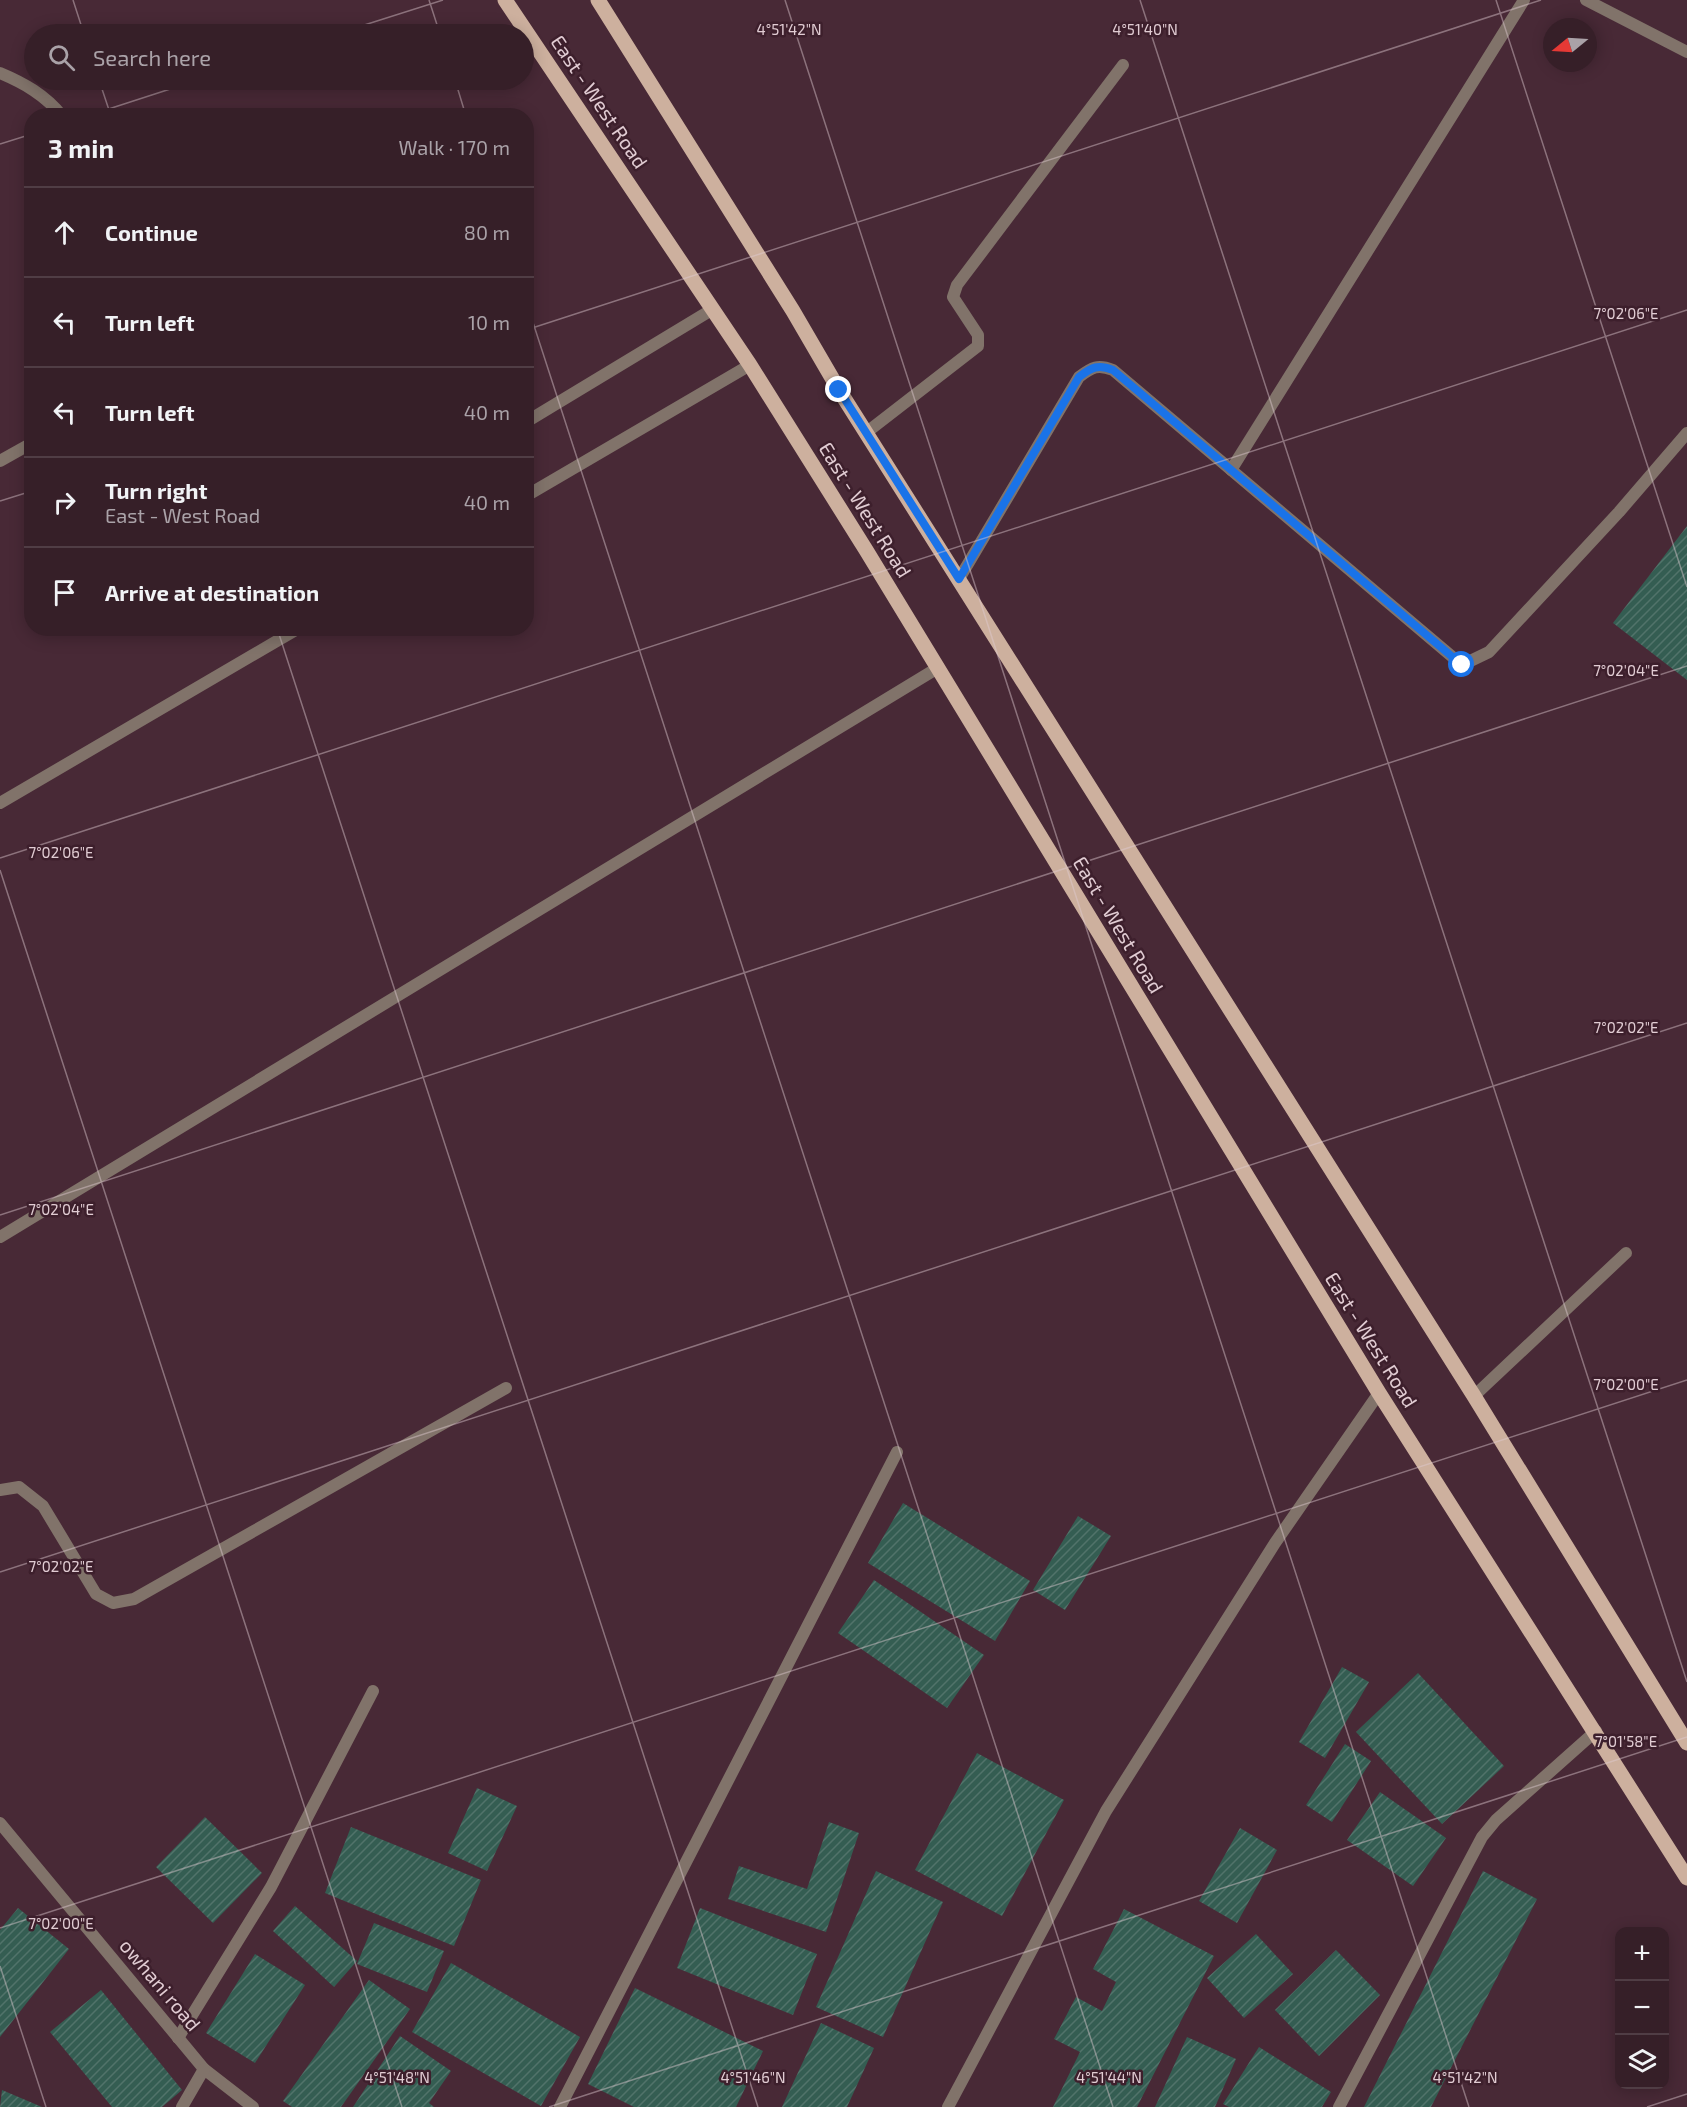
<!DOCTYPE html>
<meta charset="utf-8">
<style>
:root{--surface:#361f28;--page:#412c34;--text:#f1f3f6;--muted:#aaa2a8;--line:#503d45}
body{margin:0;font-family:"Exo 2",sans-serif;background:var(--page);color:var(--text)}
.controls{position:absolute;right:18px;bottom:18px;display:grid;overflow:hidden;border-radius:12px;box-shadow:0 3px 15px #0003}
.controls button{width:54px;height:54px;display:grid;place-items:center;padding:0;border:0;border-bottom:2px solid var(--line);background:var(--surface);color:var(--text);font:30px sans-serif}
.compass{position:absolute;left:1543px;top:18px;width:54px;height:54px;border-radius:50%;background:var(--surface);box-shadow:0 3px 15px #0003;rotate:252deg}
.stop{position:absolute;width:18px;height:18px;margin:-14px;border:4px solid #1a73e8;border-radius:50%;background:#fff}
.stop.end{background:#1a73e8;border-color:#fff;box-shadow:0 2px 6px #0008}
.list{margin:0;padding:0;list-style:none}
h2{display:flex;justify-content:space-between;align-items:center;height:78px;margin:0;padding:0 24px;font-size:26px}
h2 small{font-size:20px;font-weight:400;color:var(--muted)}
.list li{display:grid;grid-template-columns:39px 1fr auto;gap:18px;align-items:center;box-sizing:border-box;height:90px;padding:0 24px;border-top:2px solid var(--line)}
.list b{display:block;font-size:22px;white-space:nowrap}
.list p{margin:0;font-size:20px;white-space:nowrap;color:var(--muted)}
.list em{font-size:20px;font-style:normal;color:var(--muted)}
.icon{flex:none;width:33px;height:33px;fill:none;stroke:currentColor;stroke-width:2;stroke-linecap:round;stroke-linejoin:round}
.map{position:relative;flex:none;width:1687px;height:2107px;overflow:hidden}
.search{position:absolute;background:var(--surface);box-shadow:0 3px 15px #0003;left:24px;top:24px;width:510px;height:66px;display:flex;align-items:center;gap:15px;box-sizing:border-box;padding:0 21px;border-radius:33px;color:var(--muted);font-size:22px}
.panel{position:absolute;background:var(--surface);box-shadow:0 3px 15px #0003;left:24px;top:108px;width:510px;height:528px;border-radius:24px}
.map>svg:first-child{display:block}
</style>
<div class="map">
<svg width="1687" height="2107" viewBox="0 0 1687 2107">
<defs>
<pattern id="building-hatch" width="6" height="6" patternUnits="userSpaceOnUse" patternTransform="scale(1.5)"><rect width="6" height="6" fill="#345d52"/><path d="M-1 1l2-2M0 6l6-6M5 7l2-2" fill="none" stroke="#51736a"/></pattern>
</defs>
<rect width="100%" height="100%" fill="#482936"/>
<!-- building -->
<g fill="url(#building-hatch)">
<polygon points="1687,526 1687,680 1613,623"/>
<polygon points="903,1503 1030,1581 995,1641 868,1563"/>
<polygon points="1078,1516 1111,1536 1065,1610 1033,1590"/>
<polygon points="874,1580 984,1655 947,1708 838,1633"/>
<polygon points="1342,1667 1369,1682 1325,1758 1299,1742"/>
<polygon points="1418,1673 1504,1766 1442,1824 1356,1732"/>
<polygon points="1345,1744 1371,1761 1332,1822 1306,1805"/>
<polygon points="977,1753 1064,1800 1002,1916 915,1870"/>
<polygon points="477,1788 517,1806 487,1871 448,1853"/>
<polygon points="1380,1792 1446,1838 1413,1886 1347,1840"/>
<polygon points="205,1817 262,1873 213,1923 156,1867"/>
<polygon points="829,1822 859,1833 826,1932 728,1899 739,1866 807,1889"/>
<polygon points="351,1827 481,1880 454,1946 325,1893"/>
<polygon points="1240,1828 1277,1850 1237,1923 1199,1901"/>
<polygon points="876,1871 943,1902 883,2037 816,2007"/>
<polygon points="1483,1871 1537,1899 1431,2107 1364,2107"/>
<polygon points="295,1906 357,1961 334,1987 273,1931"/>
<polygon points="18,1908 69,1949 0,2037 0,1930"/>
<polygon points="700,1908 817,1954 793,2015 677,1968"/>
<polygon points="1124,1909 1214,1956 1137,2107 1053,2107 1080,2052 1054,2039 1076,1997 1102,2011 1116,1982 1093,1969"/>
<polygon points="374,1923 444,1951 427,1992 357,1964"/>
<polygon points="1256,1934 1293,1974 1244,2018 1207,1978"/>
<polygon points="1336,1950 1380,1995 1319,2056 1275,2010"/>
<polygon points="255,1954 305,1985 255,2063 206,2033"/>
<polygon points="451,1963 580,2037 541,2106 412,2032"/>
<polygon points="369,1980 410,2009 341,2107 292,2107 283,2101"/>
<polygon points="635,1988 763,2051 736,2107 634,2107 588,2084"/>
<polygon points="101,1990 182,2090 162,2107 112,2107 50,2032"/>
<polygon points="821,2023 874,2048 847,2107 782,2107"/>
<polygon points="400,2036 451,2071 429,2103 434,2107 353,2107"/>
<polygon points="1187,2037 1236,2059 1215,2107 1155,2107"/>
<polygon points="1259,2047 1331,2092 1322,2107 1229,2107 1223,2104"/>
<polygon points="2,2090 42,2107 0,2107"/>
</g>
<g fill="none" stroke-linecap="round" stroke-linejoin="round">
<!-- lane -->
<g stroke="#81736a" stroke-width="12">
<polyline points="526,422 713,309"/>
<polyline points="867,432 978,346 978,335 953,297 957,285 1123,65"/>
<polyline points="1474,1396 1626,1253"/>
</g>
<!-- street -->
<g stroke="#81736a" stroke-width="12">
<polyline points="1586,0 1687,52"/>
<path d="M0,73C24,83 45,95 62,116"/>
<polyline points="0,461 32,443"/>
<polyline points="1231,470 1524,0"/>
<polyline points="526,496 750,365"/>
<path d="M959,579L1079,377C1092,367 1098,364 1113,370L1462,665L1489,652L1619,512L1687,433"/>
<polyline points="0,803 299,628"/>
<polyline points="0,1237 936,669"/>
<polyline points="0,1490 19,1487 43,1506 96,1594 113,1603 134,1599 506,1388"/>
<polyline points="0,1823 204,2069 253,2107"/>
<polyline points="178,2038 271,1887 373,1691"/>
<polyline points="182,2107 204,2069"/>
<polyline points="560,2107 897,1452"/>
<polyline points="948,2107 1106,1811 1275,1543 1379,1393"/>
<polyline points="1339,2107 1482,1837 1496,1820 1596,1731"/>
</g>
<!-- primary -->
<g stroke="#cdb09e" stroke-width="15">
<polyline points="505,0 750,365 866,550 1379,1393 1687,1878"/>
<polyline points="598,0 793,311 839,390 1474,1396 1687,1743"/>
</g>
</g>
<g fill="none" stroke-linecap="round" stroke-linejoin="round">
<!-- route -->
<path stroke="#1a73e8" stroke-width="8" d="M839,390L959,579L1079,377C1092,367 1098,364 1113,370L1462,665"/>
</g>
<!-- ticks -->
<path fill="none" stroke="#e1ccd3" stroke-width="1.5" stroke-opacity="0.45" d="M73,0L84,34M429,0L440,34M785,0L1469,2107M1140,0L1687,1682M1496,0L1687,587M336,34L443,0M99,80L111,116M455,80L466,116M87,116L198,80M0,144L32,134M526,301L1113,2107M526,330L1541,0M0,501L32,491M277,628L758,2107M0,858L1687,310M0,870L402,2107M0,1215L1687,666M0,1572L1687,1023M0,1928L1687,1380M0,1966L46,2107M549,2107L1687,1737M1647,2107L1687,2094"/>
<g text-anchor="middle" stroke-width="5" stroke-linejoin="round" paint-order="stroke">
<!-- street labels -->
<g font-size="20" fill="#e1ccd3" stroke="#3d1f2c">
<text transform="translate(599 102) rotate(56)" y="7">East - West Road</text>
<text transform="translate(865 510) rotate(58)" y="7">East - West Road</text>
<text transform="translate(1118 925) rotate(59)" y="7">East - West Road</text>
<text transform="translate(1371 1340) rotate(58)" y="7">East - West Road</text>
<text transform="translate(160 1985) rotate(50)" y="7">owhani road</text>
</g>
</g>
<g font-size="15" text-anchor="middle" fill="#e1ccd3" stroke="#3d1f2c" stroke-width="5" stroke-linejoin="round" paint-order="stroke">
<text x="789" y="35">4°51'42"N</text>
<text x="1145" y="35">4°51'40"N</text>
<text x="1626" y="319">7°02'06"E</text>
<text x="1626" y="676">7°02'04"E</text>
<text x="61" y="858">7°02'06"E</text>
<text x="1626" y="1033">7°02'02"E</text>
<text x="61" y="1215">7°02'04"E</text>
<text x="1626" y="1390">7°02'00"E</text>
<text x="61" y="1572">7°02'02"E</text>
<text x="1626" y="1747">7°01'58"E</text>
<text x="61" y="1929">7°02'00"E</text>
<text x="397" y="2083">4°51'48"N</text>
<text x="753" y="2083">4°51'46"N</text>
<text x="1109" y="2083">4°51'44"N</text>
<text x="1465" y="2083">4°51'42"N</text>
</g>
</svg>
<div class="controls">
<button>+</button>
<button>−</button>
<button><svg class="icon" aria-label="layers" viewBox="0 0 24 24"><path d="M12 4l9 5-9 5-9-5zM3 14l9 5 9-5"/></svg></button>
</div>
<svg class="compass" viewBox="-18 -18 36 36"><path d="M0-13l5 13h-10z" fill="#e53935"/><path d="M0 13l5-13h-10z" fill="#aaa2a8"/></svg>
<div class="stop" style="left:1462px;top:665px"></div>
<div class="stop end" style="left:839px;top:390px"></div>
<div class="search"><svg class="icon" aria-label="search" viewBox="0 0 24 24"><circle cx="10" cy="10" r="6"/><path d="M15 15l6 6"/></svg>Search here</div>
<section class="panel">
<h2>3 min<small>Walk · 170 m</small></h2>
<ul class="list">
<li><svg class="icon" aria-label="ahead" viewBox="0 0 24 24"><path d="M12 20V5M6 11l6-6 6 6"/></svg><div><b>Continue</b></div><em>80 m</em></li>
<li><svg class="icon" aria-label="left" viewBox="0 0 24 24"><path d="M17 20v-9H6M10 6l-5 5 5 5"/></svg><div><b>Turn left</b></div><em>10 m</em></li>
<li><svg class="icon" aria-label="left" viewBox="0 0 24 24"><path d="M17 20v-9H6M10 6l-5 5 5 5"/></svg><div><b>Turn left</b></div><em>40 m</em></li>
<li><svg class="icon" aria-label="right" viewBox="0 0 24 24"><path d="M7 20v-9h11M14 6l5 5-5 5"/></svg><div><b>Turn right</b><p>East - West Road</p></div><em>40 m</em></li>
<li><svg class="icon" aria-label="arrive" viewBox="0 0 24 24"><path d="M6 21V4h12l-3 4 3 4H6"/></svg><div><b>Arrive at destination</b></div></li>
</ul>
</section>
</div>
